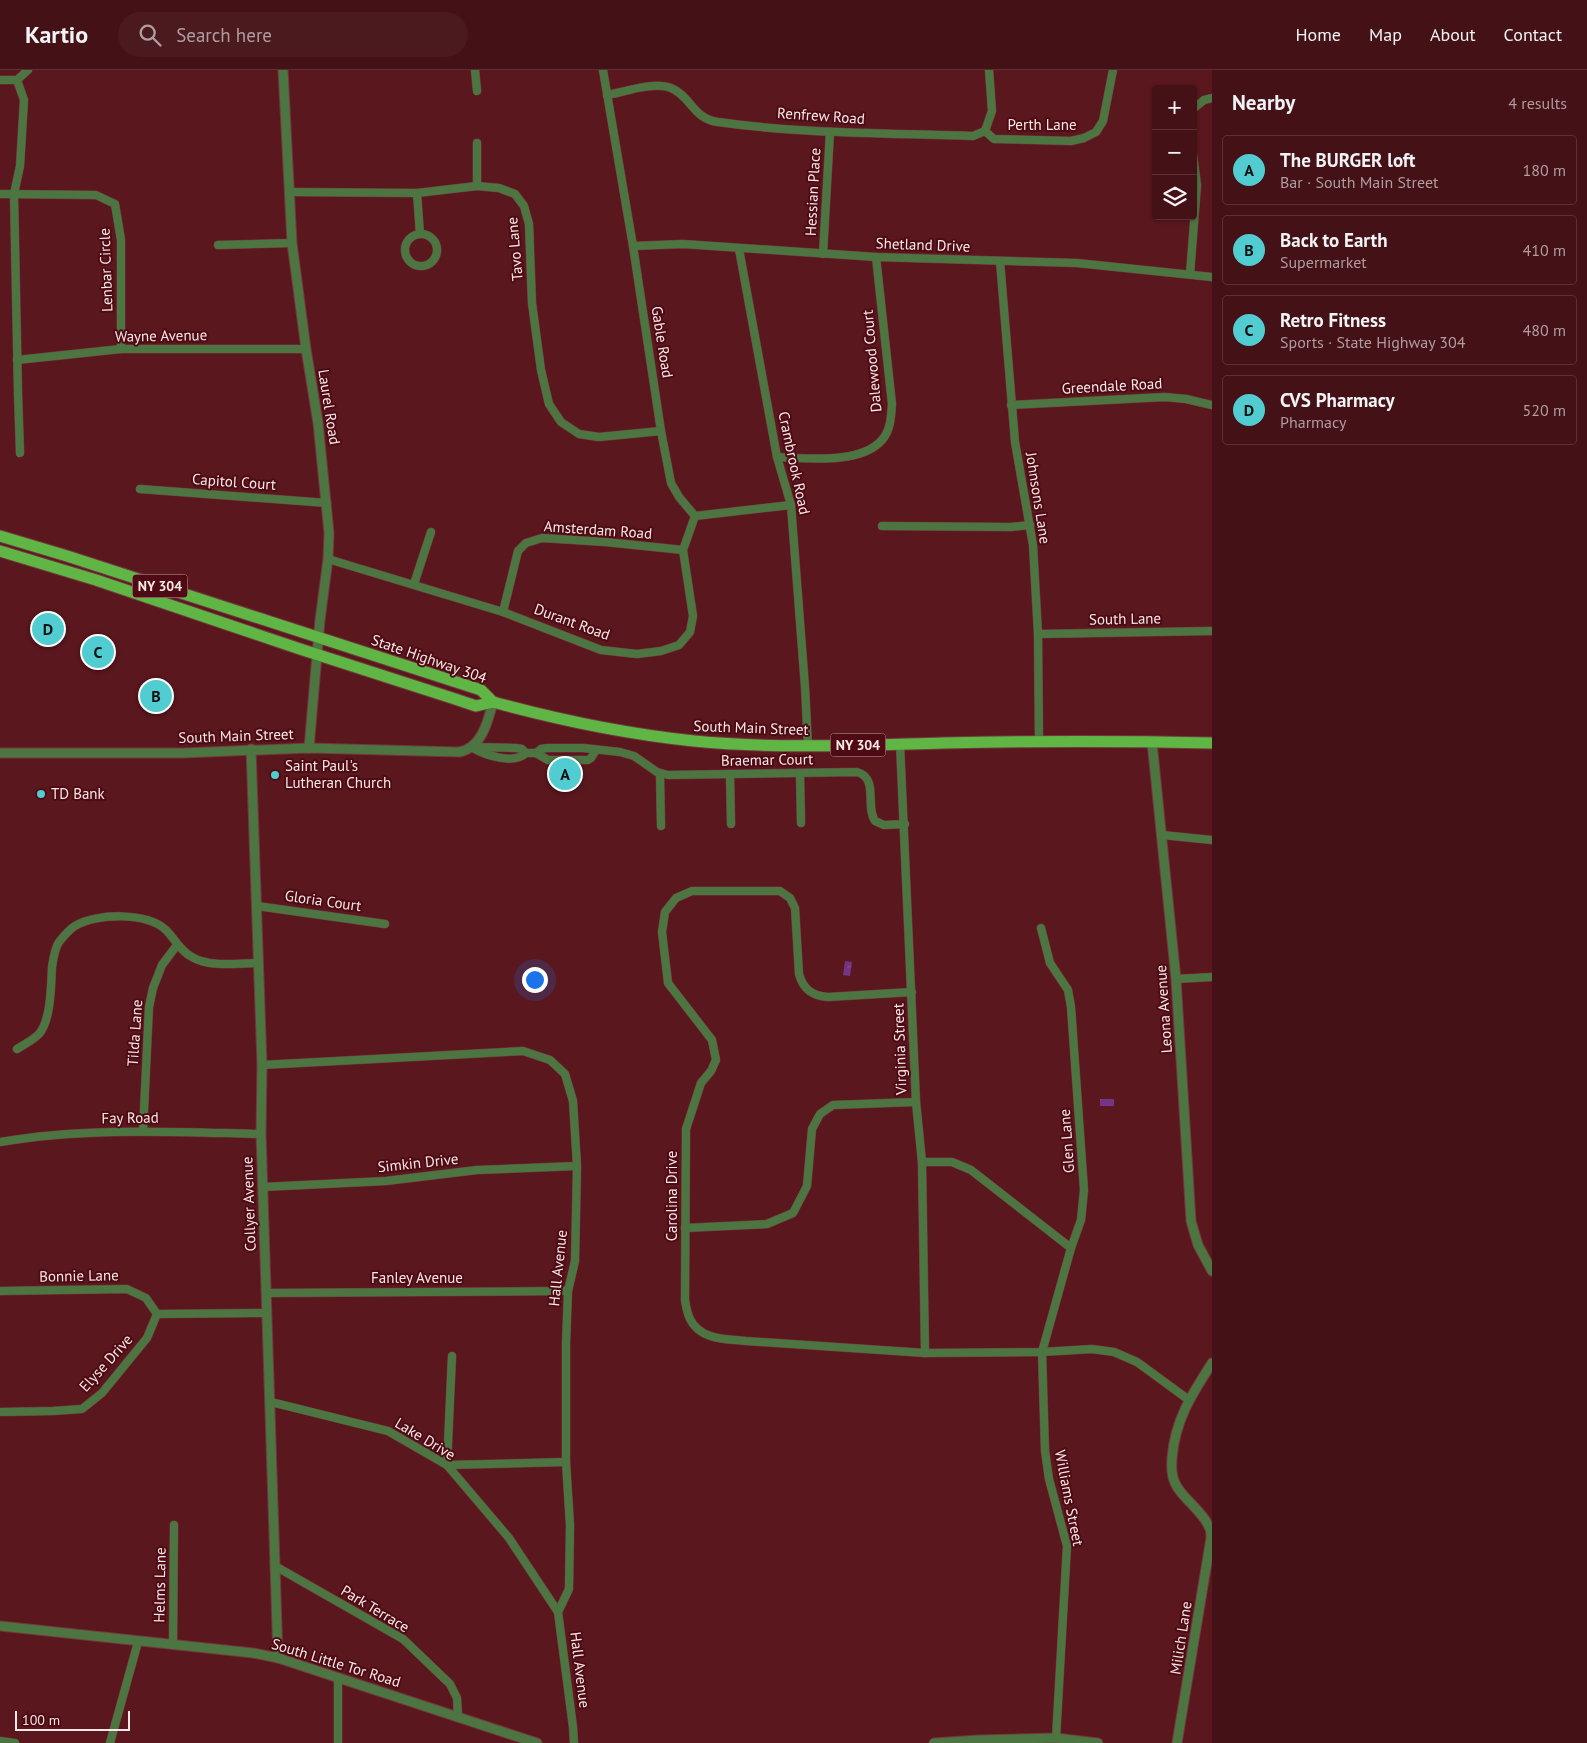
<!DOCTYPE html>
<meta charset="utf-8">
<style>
:root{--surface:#441116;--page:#4b1a1f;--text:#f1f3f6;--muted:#af9da1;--line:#5c3135;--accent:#51ccd1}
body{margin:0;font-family:"PT Sans",sans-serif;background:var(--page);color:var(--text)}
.controls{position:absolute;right:15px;top:15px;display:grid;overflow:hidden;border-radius:5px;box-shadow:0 1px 4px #0004}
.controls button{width:45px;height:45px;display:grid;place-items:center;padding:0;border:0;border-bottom:1px solid var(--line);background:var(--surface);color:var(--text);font:25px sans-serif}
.scale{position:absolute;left:15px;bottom:12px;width:115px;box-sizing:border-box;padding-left:5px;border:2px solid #f9e8e7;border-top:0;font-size:14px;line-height:18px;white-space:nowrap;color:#f9e8e7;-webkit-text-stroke:4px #4e0b14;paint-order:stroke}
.you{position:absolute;left:534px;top:909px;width:18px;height:18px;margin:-12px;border:4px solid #fff;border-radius:50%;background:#1a73e8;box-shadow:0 0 0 8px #1a73e833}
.badge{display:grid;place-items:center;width:32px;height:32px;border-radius:50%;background:var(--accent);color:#111;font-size:16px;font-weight:700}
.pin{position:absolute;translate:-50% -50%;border:2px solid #fff;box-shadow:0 1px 5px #0006}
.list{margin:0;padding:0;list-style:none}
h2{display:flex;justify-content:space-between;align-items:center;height:65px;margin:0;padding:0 20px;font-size:21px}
h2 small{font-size:16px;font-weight:400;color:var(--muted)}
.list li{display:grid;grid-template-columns:32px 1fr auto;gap:15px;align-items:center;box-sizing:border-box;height:70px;margin:0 10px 10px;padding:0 10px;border:1px solid var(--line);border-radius:5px}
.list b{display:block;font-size:19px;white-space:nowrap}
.list p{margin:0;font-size:16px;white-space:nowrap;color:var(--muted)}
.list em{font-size:16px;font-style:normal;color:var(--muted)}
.icon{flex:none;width:28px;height:28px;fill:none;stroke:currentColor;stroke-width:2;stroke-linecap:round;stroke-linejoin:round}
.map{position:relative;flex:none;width:1212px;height:1673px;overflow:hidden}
header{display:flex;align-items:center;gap:30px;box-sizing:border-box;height:70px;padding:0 25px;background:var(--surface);border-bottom:1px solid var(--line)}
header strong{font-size:24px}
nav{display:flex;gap:28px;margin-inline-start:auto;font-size:18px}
.search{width:350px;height:45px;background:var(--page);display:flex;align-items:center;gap:12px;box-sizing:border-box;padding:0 18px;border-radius:28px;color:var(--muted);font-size:19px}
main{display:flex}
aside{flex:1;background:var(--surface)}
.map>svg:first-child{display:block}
</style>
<header>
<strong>Kartio</strong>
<div class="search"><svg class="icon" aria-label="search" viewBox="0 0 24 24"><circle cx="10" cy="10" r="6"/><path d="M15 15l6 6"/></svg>Search here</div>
<nav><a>Home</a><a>Map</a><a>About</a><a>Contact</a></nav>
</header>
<main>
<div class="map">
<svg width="1212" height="1673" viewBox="0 0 1212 1673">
<defs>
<pattern id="water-ripples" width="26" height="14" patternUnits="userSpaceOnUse" patternTransform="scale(1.25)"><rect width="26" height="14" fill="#743384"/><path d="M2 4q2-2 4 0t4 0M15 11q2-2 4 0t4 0" fill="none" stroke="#895195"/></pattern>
</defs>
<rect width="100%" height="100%" fill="#5a171e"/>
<!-- water -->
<g fill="url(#water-ripples)">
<polygon points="845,891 852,892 850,906 843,905"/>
<rect x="1100" y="1029" width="14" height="7"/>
</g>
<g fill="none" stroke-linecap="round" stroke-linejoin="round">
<defs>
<g id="minor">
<polyline points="475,0 477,21"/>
<polyline points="603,0 633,176 661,361 671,413 679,427 695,446"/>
<polyline points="0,10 17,10 28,0"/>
<polyline points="17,10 24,30 20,96 14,124 18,323 20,383"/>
<path d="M607,25C624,22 655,11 671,18C691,26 693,49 718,52C802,64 888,63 973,66L985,61"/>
<polyline points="1193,39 1204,30 1212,28"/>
<polyline points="985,61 994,69 1071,71 1084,68 1096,62 1103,51 1113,0"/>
<polyline points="985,61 992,41 989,0"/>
<polyline points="477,73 477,116"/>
<polyline points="290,122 417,123 477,116 499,118 515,124 524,136 529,154 532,233 541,300 549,334 561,352 579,364 599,367 661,361"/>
<polyline points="417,123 420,164"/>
<polyline points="0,124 96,125 115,134 121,170 121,279"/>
<circle cx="421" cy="180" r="16"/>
<polyline points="218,175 292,173"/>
<polyline points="633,176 683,174 876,187 1077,193 1212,207"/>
<polyline points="739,179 777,387 791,435 805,617 808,676"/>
<polyline points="823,184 830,62"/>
<polyline points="1000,191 1015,372 1033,475 1038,564 1039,671"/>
<polyline points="1190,204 1197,115 1193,84"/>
<polyline points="17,290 121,279 306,279"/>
<polyline points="1011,335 1165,327 1186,329 1212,335"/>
<path d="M777,387C806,388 860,395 882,370C891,360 891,346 892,334L876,187"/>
<polyline points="140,419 327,433"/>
<polyline points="695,446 791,435"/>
<polyline points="882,456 1011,457 1030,455"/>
<polyline points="328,489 503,542 601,580 637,584 661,581 679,575 690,562 693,546 683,480 695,446"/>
<polyline points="414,514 431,462"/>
<polyline points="503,542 518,481 526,473 542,468 605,472 683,480"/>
<polyline points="1038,564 1212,561"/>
<polyline points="900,674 916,1032 922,1092 925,1283"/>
<polyline points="471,677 516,678 522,679 526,683 536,683 548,690 588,690 591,688 596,680"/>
<path d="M473,678C485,685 514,695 526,683"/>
<path d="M536,683L541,679L547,678H583L620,682L634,686L657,702L668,705L857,702C879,708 865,737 875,751L884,755L905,754"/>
<polyline points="800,703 801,753"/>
<polyline points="660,704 661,756"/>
<polyline points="730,704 731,754"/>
<polyline points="1162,765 1212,770"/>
<polyline points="257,836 385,854"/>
<polyline points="1041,858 1050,893 1068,920 1071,937 1084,1120 1081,1150 1071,1178 1042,1282 1045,1381 1049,1409 1067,1476 1056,1668"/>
<polyline points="1176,909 1212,907"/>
<path d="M912,922L828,927C812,926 803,919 799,904L795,838L790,828L780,821H692L676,828L665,842L662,862L668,913L712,970L716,990L711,1001L701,1013L686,1059L685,1230C686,1236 687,1243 690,1249C700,1270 726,1269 746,1271L925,1283L1042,1282L1092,1279L1114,1282L1137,1292L1189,1330"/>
<path d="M17,979C25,974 33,970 39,964C51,950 51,916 52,897C53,890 55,878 59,872C63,867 70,859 75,856C96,843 147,842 166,860C175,869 180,881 192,887C210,898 239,893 259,893"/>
<polyline points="262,995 523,981 550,990 565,1004 573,1031 577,1096 575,1191 568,1221 566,1274 566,1392 570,1455 569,1519 558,1542 573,1657 574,1673"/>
<polyline points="143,1061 149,937 153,918 162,895 177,875"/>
<path d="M0,1072C86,1057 174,1062 261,1064"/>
<polyline points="922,1092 952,1092 971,1100 1071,1178"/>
<polyline points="263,1117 386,1111 477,1100 577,1096"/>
<polyline points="685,1158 767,1154 793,1143 807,1116 812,1059 820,1044 833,1035 916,1032"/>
<polyline points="0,1221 127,1219 146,1228 157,1244"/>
<polyline points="266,1223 568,1221"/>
<polyline points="157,1244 266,1243"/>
<polyline points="452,1286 447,1395 566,1392"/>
<polyline points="271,1332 388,1361 447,1395 509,1468 558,1542"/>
<polyline points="0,1342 53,1341 82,1339 102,1323 147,1268 157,1244"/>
<polyline points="275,1496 403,1569 450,1614 457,1628 458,1646"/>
<polyline points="173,1575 174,1455"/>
<polyline points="0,1671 15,1673"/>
<polyline points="110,1673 138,1572"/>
<polyline points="338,1673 338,1607"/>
</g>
<g id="tertiary">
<polyline points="283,0 292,173 306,279 318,353 329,463 328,489 320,550 309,678"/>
<polyline points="1152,672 1176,909 1191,1151 1198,1175 1212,1201"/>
<polyline points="251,679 262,995 261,1064 278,1588"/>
<path d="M0,683H184L309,678L459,682C482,678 488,651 493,632"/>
<polyline points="0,1556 253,1583 278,1588 537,1673"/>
<polyline points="934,1673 978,1670 1056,1668 1098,1673"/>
<path d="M1177,1673L1211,1468C1211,1465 1211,1460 1209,1457C1205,1445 1188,1432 1180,1421C1172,1411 1171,1401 1172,1388C1175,1350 1192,1324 1212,1293"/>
</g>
<g id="primary">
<polyline points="0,466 67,486 481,620 493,632"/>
<polyline points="0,481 96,510 300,579 452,628 476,636 493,632"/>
<path d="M493,632C559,650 626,664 694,671C777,679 860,675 943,673C1033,671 1122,671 1212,673"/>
</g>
</defs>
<!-- minor casing -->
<use href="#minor" stroke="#73383e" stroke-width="9"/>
<!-- tertiary casing -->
<use href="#tertiary" stroke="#73383e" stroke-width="11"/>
<!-- primary casing -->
<use href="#primary" stroke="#73383e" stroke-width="13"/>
<!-- minor -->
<use href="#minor" stroke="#4c7541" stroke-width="8"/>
<!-- tertiary -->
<use href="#tertiary" stroke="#4c7541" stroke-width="9"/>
<!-- primary -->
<use href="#primary" stroke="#5fb644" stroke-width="11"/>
</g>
<!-- markers -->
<g fill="#51ccd1" stroke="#4e0b14" stroke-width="2">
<circle cx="275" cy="705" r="5"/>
<circle cx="41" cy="724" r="5"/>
</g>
<g text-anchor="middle" stroke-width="4" stroke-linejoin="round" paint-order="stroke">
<!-- shield labels -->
<g fill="#4e0b14" stroke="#c6a6a8" stroke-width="1">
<rect x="132.5" y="504.5" width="55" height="23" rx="4"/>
<rect x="830.5" y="663.5" width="55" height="23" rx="4"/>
</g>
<g font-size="14" font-weight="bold" fill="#f9e8e7">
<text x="160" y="521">NY 304</text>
<text x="858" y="680">NY 304</text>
</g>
<!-- street labels -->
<g font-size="15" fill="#f9e8e7" stroke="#4e0b14">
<text transform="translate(821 46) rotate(4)" y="5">Renfrew Road</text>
<text x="1042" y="60">Perth Lane</text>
<text transform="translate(813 122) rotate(-87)" y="5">Hessian Place</text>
<text transform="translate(923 175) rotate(2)" y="5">Shetland Drive</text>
<text transform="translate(515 179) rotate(-95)" y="5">Tavo Lane</text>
<text transform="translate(106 200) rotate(-92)" y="5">Lenbar Circle</text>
<text transform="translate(161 266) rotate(-1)" y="5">Wayne Avenue</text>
<text transform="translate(662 272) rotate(81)" y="5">Gable Road</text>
<text transform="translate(872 291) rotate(-95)" y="5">Dalewood Court</text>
<text transform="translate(1112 316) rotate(-3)" y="5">Greendale Road</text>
<text transform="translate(329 337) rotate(81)" y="5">Laurel Road</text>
<text transform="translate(794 393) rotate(78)" y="5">Crambrook Road</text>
<text transform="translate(234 412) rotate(4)" y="5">Capitol Court</text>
<text transform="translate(1038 428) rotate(81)" y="5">Johnsons Lane</text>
<text transform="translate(598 460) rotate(4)" y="5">Amsterdam Road</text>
<text transform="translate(1125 549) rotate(-1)" y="5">South Lane</text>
<text transform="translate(572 552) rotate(20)" y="5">Durant Road</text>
<text transform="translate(429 589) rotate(19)" y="5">State Highway 304</text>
<text transform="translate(751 658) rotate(2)" y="5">South Main Street</text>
<text transform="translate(236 666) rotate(-2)" y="5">South Main Street</text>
<text transform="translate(767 690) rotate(-1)" y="5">Braemar Court</text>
<text transform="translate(323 831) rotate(8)" y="5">Gloria Court</text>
<text transform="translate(1164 939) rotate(-94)" y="5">Leona Avenue</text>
<text transform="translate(135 963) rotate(-86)" y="5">Tilda Lane</text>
<text transform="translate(900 979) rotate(-92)" y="5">Virginia Street</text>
<text transform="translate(130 1048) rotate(-1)" y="5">Fay Road</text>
<text transform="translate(1067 1071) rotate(-94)" y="5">Glen Lane</text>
<text transform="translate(418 1093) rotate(-6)" y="5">Simkin Drive</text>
<text transform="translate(672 1126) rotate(-90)" y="5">Carolina Drive</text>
<text transform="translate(249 1134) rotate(-92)" y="5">Collyer Avenue</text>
<text transform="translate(558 1198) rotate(-84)" y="5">Hall Avenue</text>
<text transform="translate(79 1206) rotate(-1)" y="5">Bonnie Lane</text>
<text x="417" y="1213">Fanley Avenue</text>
<text transform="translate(106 1293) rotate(-48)" y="5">Elyse Drive</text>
<text transform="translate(425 1369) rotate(31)" y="5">Lake Drive</text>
<text transform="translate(1069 1428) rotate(79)" y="5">Williams Street</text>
<text transform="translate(160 1515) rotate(-89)" y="5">Helms Lane</text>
<text transform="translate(375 1539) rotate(31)" y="5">Park Terrace</text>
<text transform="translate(1181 1568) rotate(-81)" y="5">Milich Lane</text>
<text transform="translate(336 1593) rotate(17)" y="5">South Little Tor Road</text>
<text transform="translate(580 1600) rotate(83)" y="5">Hall Avenue</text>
</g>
<!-- poi labels -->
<g font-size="15" fill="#f9e8e7" stroke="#4e0b14" text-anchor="start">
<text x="285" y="701">Saint Paul's<tspan x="285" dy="17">Lutheran Church</tspan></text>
<text x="51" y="729">TD Bank</text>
</g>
</g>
</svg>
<div class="controls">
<button>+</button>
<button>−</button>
<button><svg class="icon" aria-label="layers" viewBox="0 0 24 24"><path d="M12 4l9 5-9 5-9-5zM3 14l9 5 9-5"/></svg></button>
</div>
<div class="scale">100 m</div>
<div class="you"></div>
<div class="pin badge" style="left:565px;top:704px">A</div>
<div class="pin badge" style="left:156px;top:626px">B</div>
<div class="pin badge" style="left:98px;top:582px">C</div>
<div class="pin badge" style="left:48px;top:559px">D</div>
</div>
<aside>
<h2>Nearby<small>4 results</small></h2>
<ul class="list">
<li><span class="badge">A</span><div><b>The BURGER loft</b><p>Bar · South Main Street</p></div><em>180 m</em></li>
<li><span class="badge">B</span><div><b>Back to Earth</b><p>Supermarket</p></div><em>410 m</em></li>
<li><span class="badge">C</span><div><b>Retro Fitness</b><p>Sports · State Highway 304</p></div><em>480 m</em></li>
<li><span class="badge">D</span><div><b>CVS Pharmacy</b><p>Pharmacy</p></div><em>520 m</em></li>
</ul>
</aside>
</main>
